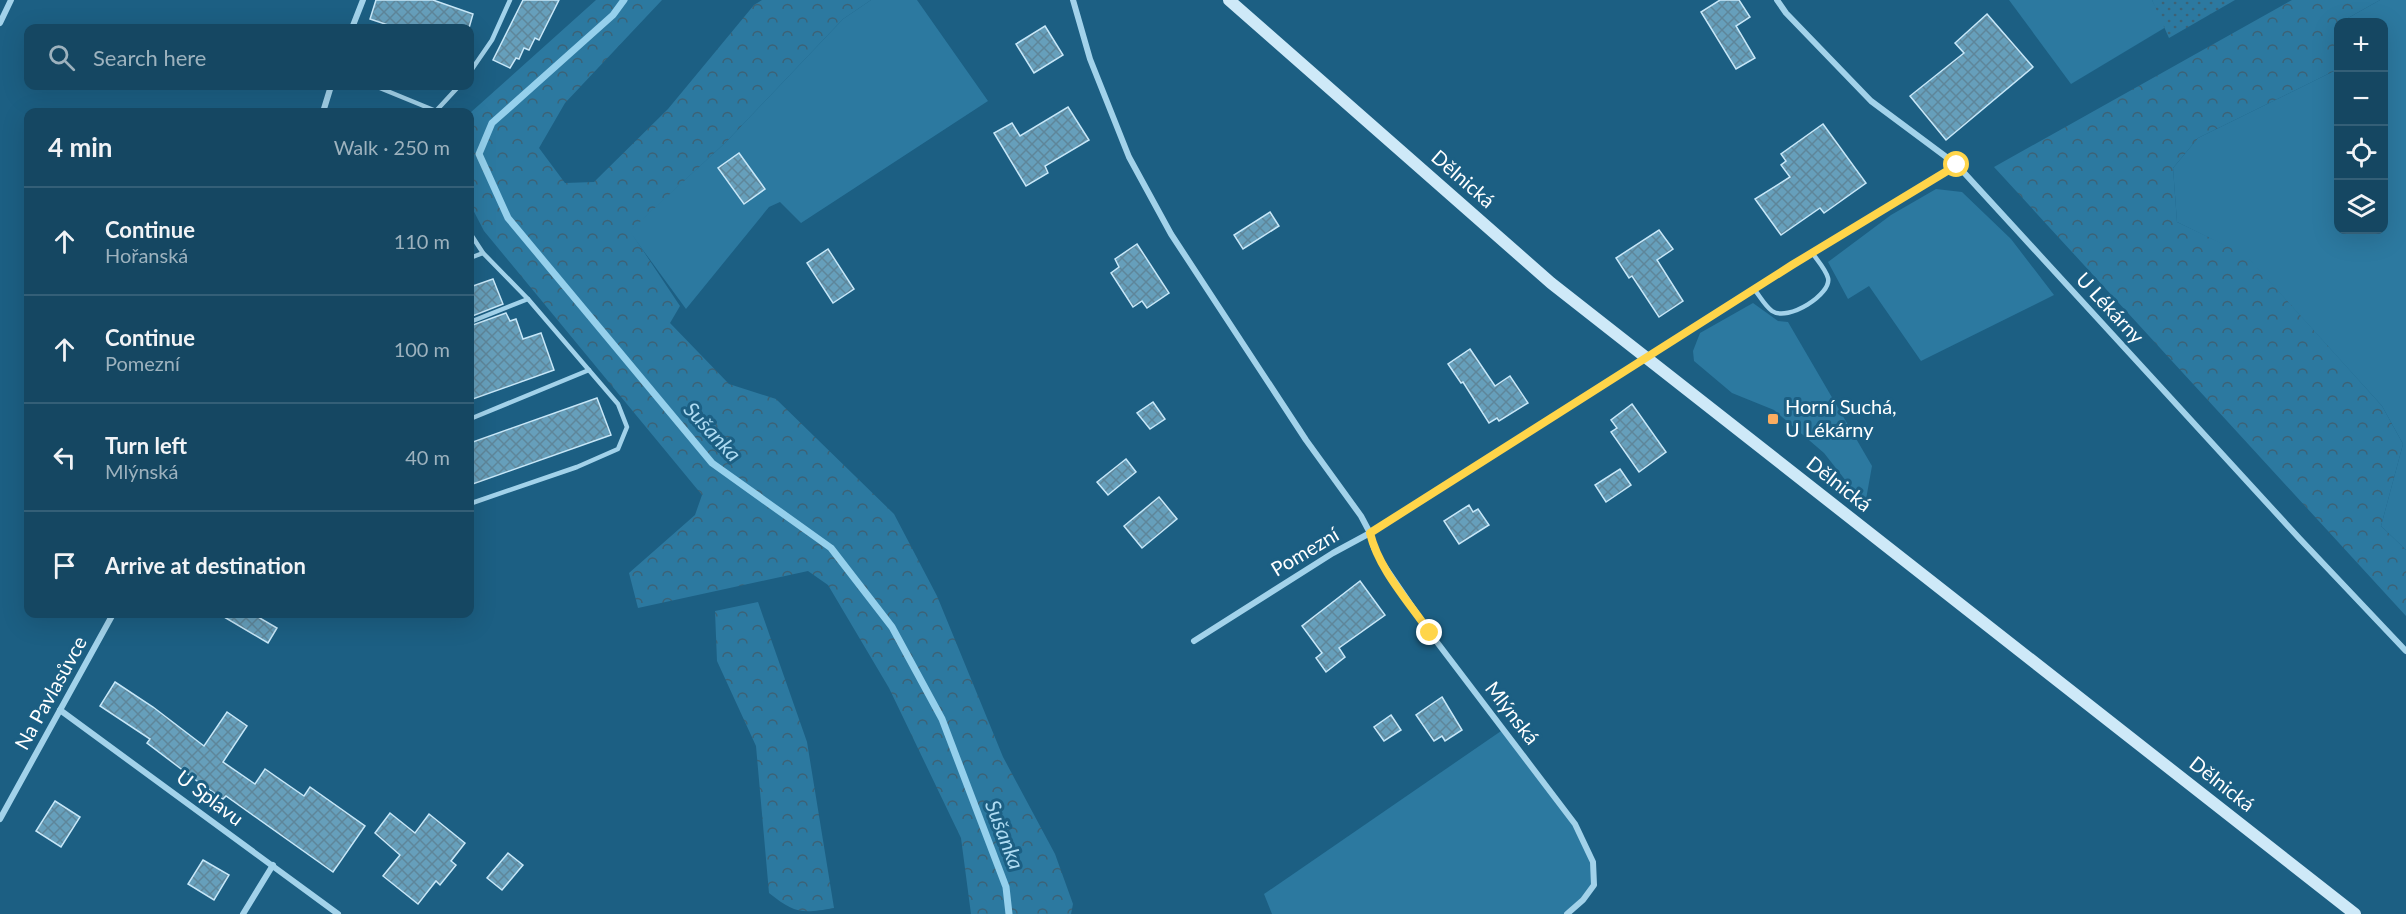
<!DOCTYPE html>
<meta charset="utf-8">
<style>
:root{--surface:#154762;--page:#22516b;--text:#f1f3f6;--muted:#9db2be;--line:#345f77}
body{margin:0;font-family:Lato,sans-serif;background:var(--page);color:var(--text)}
.controls{position:absolute;right:18px;top:18px;display:grid;overflow:hidden;border-radius:12px;box-shadow:0 6px 24px #0002}
.controls button{width:54px;height:54px;display:grid;place-items:center;padding:0;border:0;border-bottom:2px solid var(--line);background:var(--surface);color:var(--text);font:30px sans-serif}
.stop{position:absolute;width:18px;height:18px;margin:-14px;border:4px solid #ffd54a;border-radius:50%;background:#fff}
.stop.end{background:#ffd54a;border-color:#fff;box-shadow:0 2px 6px #0008}
.list{margin:0;padding:0;list-style:none}
h2{display:flex;justify-content:space-between;align-items:center;height:78px;margin:0;padding:0 24px;font-size:26px}
h2 small{font-size:20px;font-weight:400;color:var(--muted)}
.list li{display:grid;grid-template-columns:39px 1fr auto;gap:18px;align-items:center;box-sizing:border-box;height:108px;padding:0 24px;border-top:2px solid var(--line)}
.list b{display:block;font-size:22px;white-space:nowrap}
.list p{margin:0;font-size:20px;white-space:nowrap;color:var(--muted)}
.list em{font-size:20px;font-style:normal;color:var(--muted)}
.icon{flex:none;width:33px;height:33px;fill:none;stroke:currentColor;stroke-width:2;stroke-linecap:round;stroke-linejoin:round}
.map{position:relative;flex:none;width:2406px;height:914px;overflow:hidden}
.search{position:absolute;background:var(--surface);box-shadow:0 6px 24px #0002;left:24px;top:24px;width:450px;height:66px;display:flex;align-items:center;gap:15px;box-sizing:border-box;padding:0 21px;border-radius:12px;color:var(--muted);font-size:22px}
.panel{position:absolute;background:var(--surface);box-shadow:0 6px 24px #0002;left:24px;top:108px;width:450px;height:510px;border-radius:12px}
.map>svg:first-child{display:block}
</style>
<div class="map">
<svg width="2406" height="914" viewBox="0 0 2406 914">
<defs>
<pattern id="forest-crowns" width="20" height="18" patternUnits="userSpaceOnUse" patternTransform="scale(1.5)"><rect width="20" height="18" fill="#2c79a0"/><path d="M2 6a3 3 0 1 1 6 0M12 15a3 3 0 1 1 6 0" fill="none" stroke="#3c6276"/></pattern>
<pattern id="garden-dots" width="8" height="8" patternUnits="userSpaceOnUse" patternTransform="scale(1.5)"><rect width="8" height="8" fill="#2c79a0"/><path d="M2 2h.1M6 6h.1" fill="none" stroke="#3c6276" stroke-width="1.8" stroke-linecap="round"/></pattern>
<pattern id="building-cross-hatch" width="8" height="8" patternUnits="userSpaceOnUse" patternTransform="scale(1.5)"><rect width="8" height="8" fill="#669fbb"/><path d="M0 0l8 8M0 8l8-8" fill="none" stroke="#5e869a"/></pattern>
</defs>
<rect width="100%" height="100%" fill="#1c5f83"/>
<!-- grass -->
<g fill="#2c79a0">
<polygon points="871,0 917,0 988,101 801,223 780,202 769,207 686,309 629,231 726,142 843,19"/>
<polygon points="2009,0 2152,0 2166,27 2071,84"/>
<polygon points="2380,0 2406,0 2406,550 2381,526 2403,444 2382,406 2246,256 2177,222 2173,168 2198,138 2338,69 2338,230 2384,230 2384,22 2347,22 2348,18"/>
<polygon points="1936,189 1962,192 2011,239 2054,295 1921,361 1869,286 1848,299 1828,262 1891,215"/>
<polygon points="1753,303 1778,321 1788,322 1872,466 1865,505 1824,453 1774,410 1732,393 1694,361 1693,351 1700,333"/>
<polygon points="1504,729 1575,824 1587,847 1594,885 1567,914 1272,914 1264,894"/>
</g>
<!-- forest -->
<g fill="url(#forest-crowns)">
<polygon points="596,0 662,0 565,103 539,148 565,183 594,182 668,109 754,5 762,0 871,0 843,19 726,142 630,231 680,306 670,323 729,384 776,399 894,514 937,596 1003,757 1055,854 1073,904 1071,914 971,914 961,838 889,688 828,585 808,571 638,608 629,573 695,515 702,495 484,231 470,204 470,113"/>
<polygon points="2292,0 2380,0 2348,18 2347,22 2338,22 2338,69 2198,138 2173,168 2177,222 2246,255 2382,406 2403,444 2381,526 2406,550 2406,616 1994,167"/>
<path d="M758,602L807,742L834,908C801,914 794,913 769,893L756,746L717,661L715,611Z"/>
</g>
<!-- garden -->
<polygon fill="url(#garden-dots)" points="2152,0 2235,0 2169,38"/>
<g fill="none" stroke-linecap="round" stroke-linejoin="round">
<!-- stream -->
<polyline stroke="#95d0ec" stroke-width="7" points="624,0 613,15 492,123 479,154 508,218 712,463 831,548 892,627 942,719 1006,887 1009,914"/>
</g>
<!-- building -->
<g fill="url(#building-cross-hatch)" stroke="#c7e7f8" stroke-width="1.5">
<polygon points="376,0 433,0 473,14 469,28 397,28 370,19"/>
<polygon points="523,0 559,0 539,40 535,38 529,50 524,48 519,59 516,58 510,68 493,60"/>
<polygon points="1720,0 1739,0 1750,17 1736,26 1755,58 1736,69 1701,12"/>
<polygon points="1987,14 2033,67 1946,140 1910,96 1964,53 1955,43"/>
<polygon points="1045,26 1063,55 1034,73 1016,44"/>
<polygon points="1068,107 1089,140 1045,166 1048,173 1026,186 994,133 1012,123 1020,136"/>
<polygon points="1823,124 1866,183 1824,213 1820,208 1781,235 1755,199 1790,177 1781,165 1786,161 1781,154"/>
<polygon points="739,153 765,189 744,204 718,168"/>
<polygon points="1270,212 1279,226 1243,249 1234,235"/>
<polygon points="1659,230 1673,249 1657,260 1683,301 1659,317 1632,276 1629,278 1616,258"/>
<polygon points="1137,244 1169,293 1147,308 1142,301 1133,307 1111,273 1119,267 1115,259"/>
<polygon points="828,249 854,289 833,303 807,263"/>
<polygon points="493,279 503,304 470,317 470,287"/>
<polygon points="506,313 510,321 516,319 523,339 541,333 554,370 470,400 470,326"/>
<polygon points="1470,349 1495,386 1510,376 1528,403 1499,421 1497,418 1489,423 1463,382 1461,383 1448,364"/>
<polygon points="597,398 611,435 470,485 470,443"/>
<polygon points="1153,402 1165,419 1150,429 1137,413"/>
<polygon points="1632,404 1666,452 1639,472 1611,432 1617,428 1611,420"/>
<polygon points="1126,459 1136,472 1108,495 1097,482"/>
<polygon points="1620,469 1631,485 1606,502 1595,485"/>
<polygon points="1159,497 1177,519 1142,548 1124,526"/>
<polygon points="1469,505 1473,512 1478,509 1489,525 1459,544 1444,521"/>
<polygon points="1360,581 1385,615 1339,648 1345,657 1326,672 1316,658 1322,653 1302,626"/>
<polygon points="219,614 253,614 277,628 268,643"/>
<polygon points="115,682 153,707 204,746 227,712 247,726 223,762 255,784 265,769 304,796 310,787 365,826 333,872 226,796 223,799 197,781 147,743 150,739 100,706"/>
<polygon points="1442,697 1462,730 1445,741 1442,736 1434,741 1416,715"/>
<polygon points="1391,715 1401,730 1384,741 1374,727"/>
<polygon points="55,801 80,817 61,847 36,831"/>
<polygon points="390,813 415,833 429,814 465,843 451,861 456,865 440,885 436,881 418,904 383,876 400,855 375,833"/>
<polygon points="508,853 523,865 502,890 487,878"/>
<polygon points="203,860 229,875 214,900 188,884"/>
</g>
<g fill="none" stroke-linecap="round" stroke-linejoin="round">
<!-- lane -->
<g stroke="#a2d2ea" stroke-width="4.5">
<polyline points="470,72 492,40 510,0"/>
<polyline points="375,86 436,111"/>
<polyline points="435,112 459,86"/>
<polyline points="470,233 483,253 528,299 618,404 627,427 618,449 577,467 472,503"/>
<polyline points="470,258 483,253"/>
<path d="M1754,289C1759,295 1765,306 1772,311C1788,322 1832,294 1828,278C1826,270 1818,261 1813,254"/>
<polyline points="470,322 528,299"/>
<polyline points="470,419 589,370"/>
</g>
<!-- street -->
<g stroke="#a2d2ea" stroke-width="6">
<polyline points="1073,0 1090,59 1129,157 1171,234 1306,440 1361,516 1370,533 1374,548 1383,564 1430,633 1575,824 1593,862 1594,885 1583,900 1567,914"/>
<polyline points="1777,0 1786,13 1871,101 1957,165 2299,538 2406,651"/>
<polyline points="0,23 11,0"/>
<polyline points="352,28 363,0"/>
<polyline points="323,112 331,86"/>
<polyline points="1194,641 1333,553 1370,533 1792,265 1957,165"/>
<polyline points="60,710 338,914"/>
<polyline points="0,819 113,614"/>
<polyline points="243,914 273,865"/>
</g>
<!-- secondary -->
<polyline stroke="#cee9f8" stroke-width="12" points="1229,0 1551,283 2355,914"/>
</g>
<g fill="none" stroke-linecap="round" stroke-linejoin="round">
<!-- route -->
<path stroke="#ffd54a" stroke-width="8" d="M1430,633C1409,602 1379,570 1370,533L1792,265L1957,165"/>
</g>
<!-- markers -->
<rect fill="#fbad60" stroke="#1c5f83" stroke-width="2" x="1767" y="413" width="12" height="12" rx="3"/>
<g text-anchor="middle" stroke-width="6" stroke-linejoin="round" paint-order="stroke">
<!-- street labels -->
<g font-size="20" fill="#fff" stroke="#1c5f83">
<text transform="translate(1463 179) rotate(41)" y="7">Dělnická</text>
<text transform="translate(2110 308) rotate(47)" y="7">U Lékárny</text>
<text transform="translate(1839 484) rotate(38)" y="7">Dělnická</text>
<text transform="translate(1305 552) rotate(-31)" y="7">Pomezní</text>
<text transform="translate(51 693) rotate(-61)" y="7">Na Pavlasůvce</text>
<text transform="translate(1512 713) rotate(52)" y="7">Mlýnská</text>
<text transform="translate(2222 784) rotate(38)" y="7">Dělnická</text>
<text transform="translate(210 798) rotate(37)" y="7">U Splavu</text>
</g>
<!-- poi labels -->
<g font-size="20" fill="#fff" stroke="#1c5f83" text-anchor="start">
<text x="1785" y="414">Horní Suchá,<tspan x="1785" dy="23">U Lékárny</tspan></text>
</g>
<!-- water labels -->
<g font-size="21" font-style="italic" fill="#aedbf2" stroke="#1c5f83">
<text transform="translate(712 432) rotate(47)" y="7">Sušanka</text>
<text transform="translate(1004 835) rotate(69)" y="7">Sušanka</text>
</g>
</g>
</svg>
<div class="controls">
<button>+</button>
<button>−</button>
<button><svg class="icon" aria-label="locate" viewBox="0 0 24 24"><circle cx="12" cy="12" r="6"/><path d="M12 2v4M12 18v4M2 12h4M18 12h4"/></svg></button>
<button><svg class="icon" aria-label="layers" viewBox="0 0 24 24"><path d="M12 4l9 5-9 5-9-5zM3 14l9 5 9-5"/></svg></button>
</div>
<div class="stop" style="left:1957px;top:165px"></div>
<div class="stop end" style="left:1430px;top:633px"></div>
<div class="search"><svg class="icon" aria-label="search" viewBox="0 0 24 24"><circle cx="10" cy="10" r="6"/><path d="M15 15l6 6"/></svg>Search here</div>
<section class="panel">
<h2>4 min<small>Walk · 250 m</small></h2>
<ul class="list">
<li><svg class="icon" aria-label="ahead" viewBox="0 0 24 24"><path d="M12 20V5M6 11l6-6 6 6"/></svg><div><b>Continue</b><p>Hořanská</p></div><em>110 m</em></li>
<li><svg class="icon" aria-label="ahead" viewBox="0 0 24 24"><path d="M12 20V5M6 11l6-6 6 6"/></svg><div><b>Continue</b><p>Pomezní</p></div><em>100 m</em></li>
<li><svg class="icon" aria-label="left" viewBox="0 0 24 24"><path d="M17 20v-9H6M10 6l-5 5 5 5"/></svg><div><b>Turn left</b><p>Mlýnská</p></div><em>40 m</em></li>
<li><svg class="icon" aria-label="arrive" viewBox="0 0 24 24"><path d="M6 21V4h12l-3 4 3 4H6"/></svg><div><b>Arrive at destination</b></div></li>
</ul>
</section>
</div>
